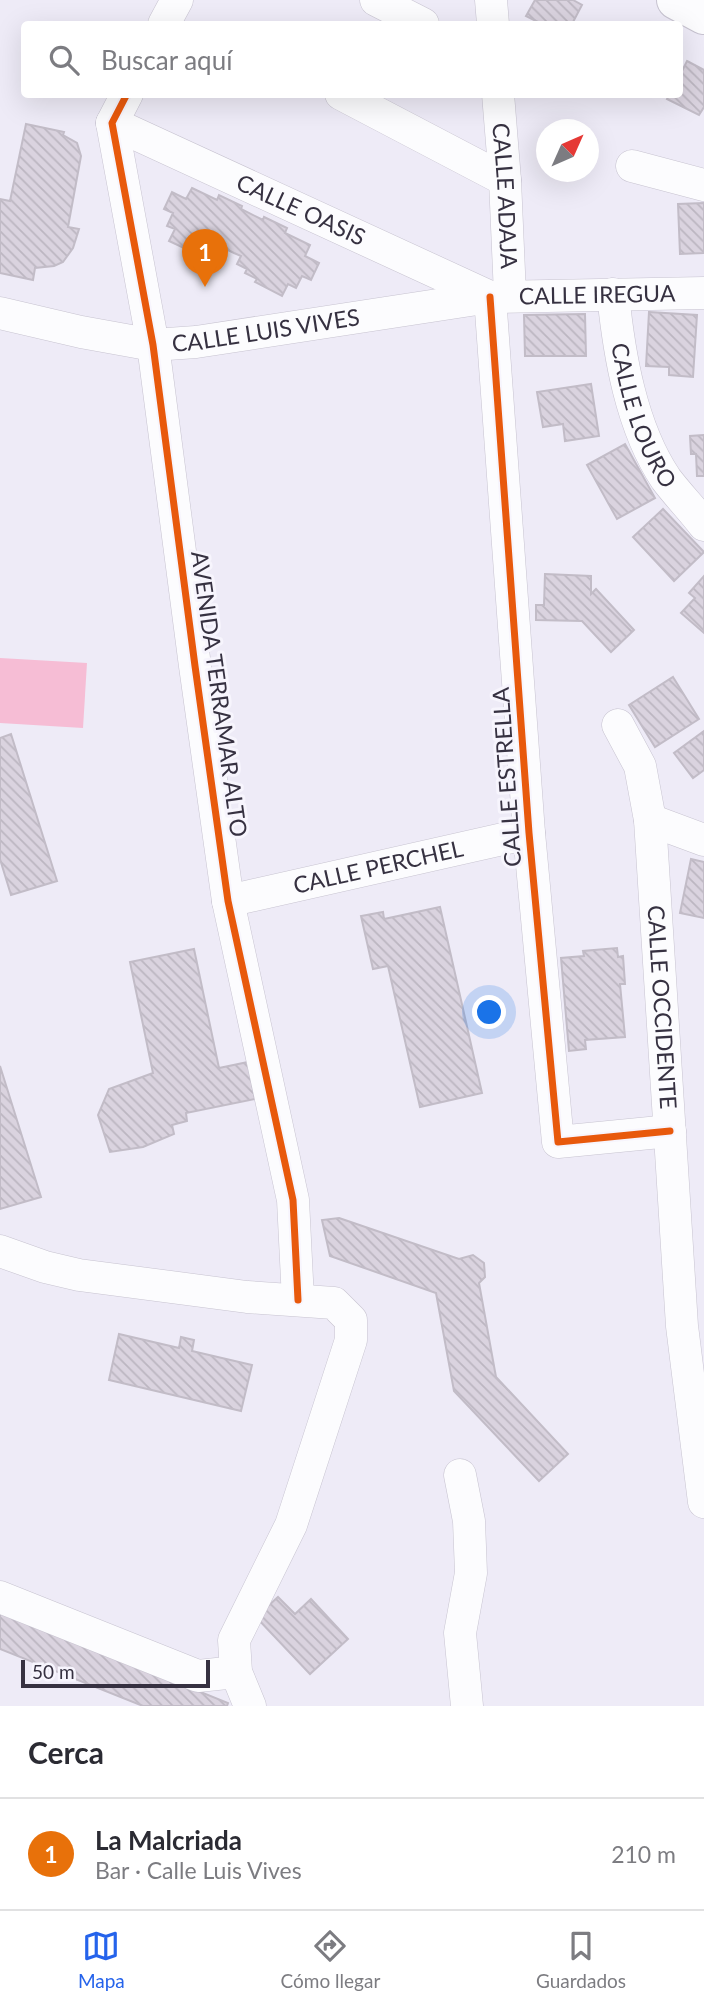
<!DOCTYPE html>
<html lang="es">
<meta charset="utf-8">
<style>
:root{--surface:#fff;--page:#f2f2f3;--text:#2b2b33;--muted:#7c7c81;--line:#e1e1e2;--accent:#2563eb}
body{margin:0;font-family:Lato,sans-serif;background:var(--page);color:var(--text)}
.compass{position:absolute;left:536px;top:119px;width:63px;height:63px;border-radius:50%;background:var(--surface);box-shadow:0 7px 28px #0002;rotate:45deg}
.scale{position:absolute;left:21px;bottom:18px;width:189px;box-sizing:border-box;padding-left:7px;border:4px solid #363141;border-top:0;font-size:19px;line-height:24px;white-space:nowrap;color:#363141;-webkit-text-stroke:5px #f7f5fd;paint-order:stroke}
.you{position:absolute;left:490px;top:1013px;width:24px;height:24px;margin:-18px;border:5px solid #fff;border-radius:50%;background:#1a73e8;box-shadow:0 0 0 10px #1a73e833}
.badge{display:grid;place-items:center;width:46px;height:46px;border-radius:50%;background:var(--accent);color:#fff;font-size:23px;font-weight:700}
.pin{position:absolute;translate:-50% -58px;filter:drop-shadow(0 2px 4px #0008)}
.pin::after{content:'';position:absolute;top:37px;width:24px;height:21px;background:inherit;clip-path:polygon(0 0,100% 0,50% 100%)}
.list{margin:0;padding:0;list-style:none}
h2{display:flex;justify-content:space-between;align-items:center;height:91px;margin:0;padding:0 28px;font-size:30px}
h2 small{font-size:23px;font-weight:400;color:var(--muted)}
.list li{display:grid;grid-template-columns:46px 1fr auto;gap:21px;align-items:center;box-sizing:border-box;height:112px;padding:0 28px;border-top:2px solid var(--line)}
.list b{display:block;font-size:26px;white-space:nowrap}
.list p{margin:0;font-size:23px;white-space:nowrap;color:var(--muted)}
.list em{font-size:23px;font-style:normal;color:var(--muted)}
.icon{flex:none;width:38px;height:38px;fill:none;stroke:currentColor;stroke-width:2;stroke-linecap:round;stroke-linejoin:round}
.map{position:relative;flex:none;width:704px;height:1706px;overflow:hidden}
.search{position:absolute;background:var(--surface);box-shadow:0 7px 28px #0002;left:21px;right:21px;top:21px;height:77px;display:flex;align-items:center;gap:18px;box-sizing:border-box;padding:0 24px;border-radius:7px;color:var(--muted);font-size:26px}
.sheet{height:203px;background:var(--surface)}
nav{display:flex;justify-content:space-around;align-items:center;box-sizing:border-box;height:98px;border-top:2px solid var(--line);background:var(--surface);font-size:19px;color:var(--muted)}
nav a{display:grid;justify-items:center;gap:4px}
nav .on{color:var(--accent)}
.map>svg:first-child{display:block}
</style>
<div class="map">
<svg width="704" height="1706" viewBox="0 0 704 1706">
<defs>
<pattern id="building-back-hatch" width="6" height="6" patternUnits="userSpaceOnUse" patternTransform="scale(1.75)"><rect width="6" height="6" fill="#dad3df"/><path d="M-1 5l2 2M0 0l6 6M5-1l2 2" fill="none" stroke="#bcb6c1"/></pattern>
</defs>
<rect width="100%" height="100%" fill="#eeebf7"/>
<!-- pitch -->
<polygon fill="#f6bdd5" points="0,658 87,663 83,728 0,723"/>
<!-- building -->
<g fill="url(#building-back-hatch)" stroke="#c2bcc7" stroke-width="2">
<polygon points="535,0 573,0 582,5 572,24 542,24 526,16"/>
<polygon points="687,61 704,70 704,107 699,115 667,99 670,94 680,94 680,75"/>
<polygon points="26,124 64,132 63,135 77,143 81,156 68,227 79,229 73,248 63,262 54,266 35,268 33,280 0,273 0,199 10,201"/>
<polygon points="192,188 217,200 219,195 242,206 241,209 263,220 264,217 287,228 285,233 310,245 305,256 319,263 311,280 302,276 296,288 288,284 282,296 255,282 257,279 245,273 247,269 237,264 241,256 234,253 226,249 222,257 212,252 210,257 198,251 197,254 169,241 175,229 167,226 173,213 164,209 172,192 186,199"/>
<polygon points="704,203 704,253 680,254 678,204"/>
<polygon points="649,312 697,315 693,377 669,375 669,367 646,366"/>
<polygon points="585,314 586,356 525,356 524,315"/>
<polygon points="591,384 599,436 565,441 563,424 543,427 537,392"/>
<polygon points="704,435 704,476 697,476 696,454 691,454 690,436"/>
<polygon points="625,444 655,498 617,519 587,465"/>
<polygon points="663,509 704,552 674,581 633,537"/>
<polygon points="545,574 591,576 591,594 596,589 634,630 611,652 582,621 536,620 536,605 544,605"/>
<polygon points="704,576 704,633 681,613 695,598 689,593"/>
<polygon points="673,677 699,719 655,747 629,705"/>
<polygon points="704,731 704,770 693,778 674,753"/>
<polygon points="11,734 57,881 11,895 0,859 0,738"/>
<polygon points="691,859 704,862 704,918 680,913"/>
<polygon points="440,907 482,1093 420,1107 388,966 373,969 361,916 383,912 384,919"/>
<polygon points="617,948 618,957 623,956 625,984 620,984 625,1037 585,1040 586,1049 569,1051 561,958 584,956 583,951"/>
<polygon points="194,949 219,1068 248,1062 255,1099 186,1113 187,1121 172,1125 174,1134 143,1147 110,1152 98,1115 109,1089 153,1073 130,962"/>
<polygon points="0,1066 41,1197 0,1209"/>
<polygon points="339,1218 459,1259 473,1255 484,1263 485,1277 479,1283 496,1377 568,1454 539,1481 454,1391 436,1293 330,1256 322,1220"/>
<polygon points="119,1334 179,1348 181,1337 194,1340 192,1351 252,1365 241,1411 109,1380"/>
<polygon points="278,1597 295,1614 311,1599 348,1639 310,1674 256,1617"/>
<polygon points="0,1611 228,1703 227,1706 143,1706 0,1649"/>
</g>
<g fill="none" stroke-linecap="round" stroke-linejoin="round">
<defs>
<g id="minor">
<polyline points="376,0 423,24"/>
<polyline points="491,0 493,24"/>
<polyline points="164,24 177,0"/>
<polyline points="127,94 112,123 153,345 195,666 228,901 293,1200 298,1300"/>
<polyline points="341,94 505,180"/>
<path id="s1" d="M498,94L505,180L510,295"/>
<path id="s2" d="M112,123L490,297"/>
<polyline points="632,166 704,185"/>
<path id="s3" d="M613,294C619,354 631,427 666,479C678,495 692,509 704,525"/>
<polyline points="490,297 529,833 558,1142 670,1131"/>
<path id="s4" d="M0,313L81,332L153,345L196,342L490,297L704,293"/>
<path id="s5" d="M618,725L640,766L650,820L682,1326L704,1502"/>
<polyline points="650,820 704,840"/>
<path id="s6" d="M228,901L529,833"/>
<polyline points="0,1251 45,1267 79,1275 247,1297 334,1303 351,1320 351,1340 291,1525 234,1640 236,1672 250,1706"/>
<polyline points="460,1475 469,1521 471,1573 460,1633 467,1706"/>
<polyline points="0,1597 198,1676 236,1672"/>
</g>
<polyline id="major" points="676,0 704,15"/>
</defs>
<!-- minor casing -->
<use href="#minor" stroke="#c7c3d0" stroke-width="33"/>
<!-- major casing -->
<use href="#major" stroke="#c7c3d0" stroke-width="40"/>
<!-- minor -->
<use href="#minor" stroke="#fcfcfe" stroke-width="32"/>
<!-- major -->
<use href="#major" stroke="#fcfcfe" stroke-width="38"/>
<defs>
<g id="cycleway">
<polyline points="127,94 112,123 153,345 195,666 228,901 293,1200 298,1300"/>
<polyline points="490,297 529,833 558,1142 670,1131"/>
</g>
</defs>
<!-- cycleway casing -->
<use href="#cycleway" stroke="#f7f5fd" stroke-width="11"/>
<!-- cycleway -->
<use href="#cycleway" stroke="#e8590c" stroke-width="7"/>
</g>
<g text-anchor="middle" stroke-width="6" stroke-linejoin="round" paint-order="stroke">
<!-- street labels -->
<g font-size="23" fill="#363141" stroke="#f7f5fd">
<text dy="8" stroke="none"><textPath href="#s1" startOffset="102">CALLE ADAJA</textPath></text>
<text dy="8" stroke="none"><textPath href="#s2" startOffset="208">CALLE OASIS</textPath></text>
<text dy="8" stroke="none"><textPath href="#s4" startOffset="604">CALLE IREGUA</textPath></text>
<text dy="8" stroke="none"><textPath href="#s4" startOffset="270">CALLE LUIS VIVES</textPath></text>
<text dy="8" stroke="none"><textPath href="#s3" startOffset="126">CALLE LOURO</textPath></text>
<text transform="translate(219 694) rotate(82)" y="8">AVENIDA TERRAMAR ALTO</text>
<text transform="translate(507 777) rotate(-94)" y="8">CALLE ESTRELLA</text>
<text dy="8" stroke="none"><textPath href="#s6" startOffset="154">CALLE PERCHEL</textPath></text>
<text dy="8" stroke="none"><textPath href="#s5" startOffset="289">CALLE OCCIDENTE</textPath></text>
</g>
</g>
</svg>
<svg class="compass" viewBox="-18 -18 36 36"><path d="M0-13l5 13h-10z" fill="#e53935"/><path d="M0 13l5-13h-10z" fill="#7c7c81"/></svg>
<div class="scale">50 m</div>
<div class="you"></div>
<div class="pin badge" style="left:205px;top:287px;background:#e8710a">1</div>
<div class="search"><svg class="icon" aria-label="search" viewBox="0 0 24 24"><circle cx="10" cy="10" r="6"/><path d="M15 15l6 6"/></svg>Buscar aquí</div>
</div>
<section class="sheet">
<h2>Cerca<small></small></h2>
<ul class="list">
<li><span class="badge" style="background:#e8710a">1</span><div><b>La Malcriada</b><p>Bar · Calle Luis Vives</p></div><em>210 m</em></li>
</ul>
</section>
<nav>
<a class="on"><svg class="icon" aria-label="map" viewBox="0 0 24 24"><path d="M3 6l6-2 6 2 6-2v14l-6 2-6-2-6 2zM9 4v14M15 6v14"/></svg>Mapa</a>
<a><svg class="icon" aria-label="directions" viewBox="0 0 24 24"><path d="M12 3l9 9-9 9-9-9zM9 14v-3h6M13 9l2 2-2 2"/></svg>Cómo llegar</a>
<a><svg class="icon" aria-label="saved" viewBox="0 0 24 24"><path d="M7 4h10v16l-5-4-5 4z"/></svg>Guardados</a>
</nav>
